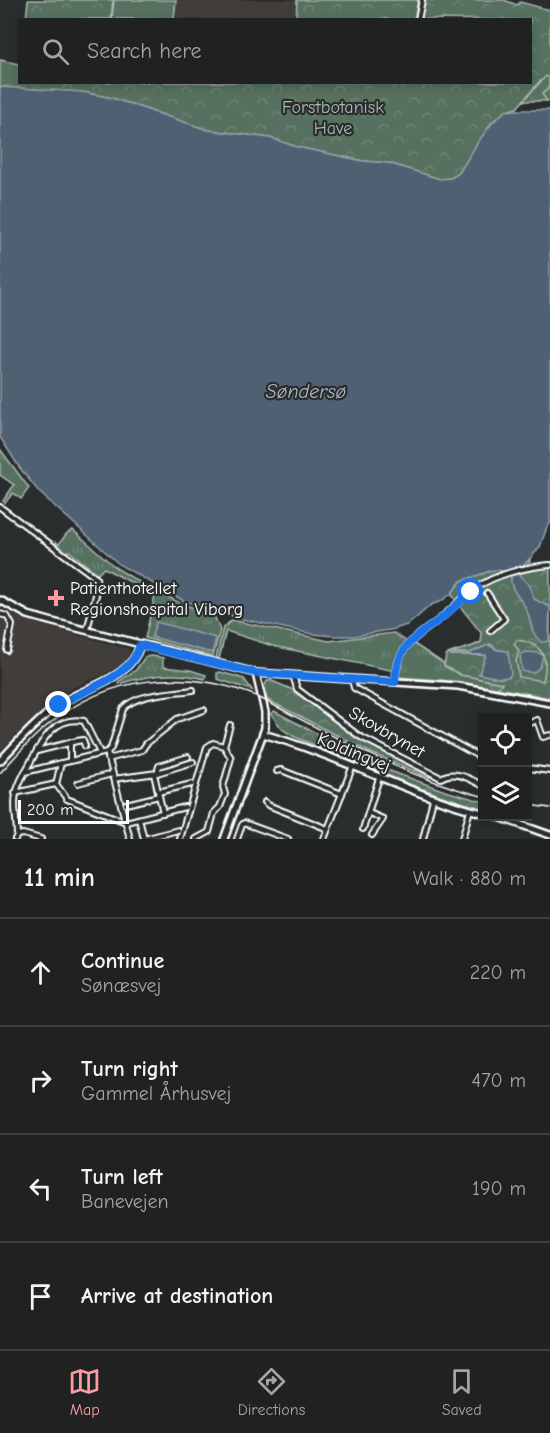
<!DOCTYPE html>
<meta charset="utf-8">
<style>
:root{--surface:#202222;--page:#2d2f2f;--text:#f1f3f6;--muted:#a2a4a5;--line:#3d3f40;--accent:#ff9aa2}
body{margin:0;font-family:"Comic Neue",sans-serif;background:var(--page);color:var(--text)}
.controls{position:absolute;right:18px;bottom:18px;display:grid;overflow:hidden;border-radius:0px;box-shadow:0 3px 9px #0003}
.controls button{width:54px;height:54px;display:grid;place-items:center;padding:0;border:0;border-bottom:2px solid var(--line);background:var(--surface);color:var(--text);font:30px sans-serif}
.scale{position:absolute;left:18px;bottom:15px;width:111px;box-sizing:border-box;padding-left:6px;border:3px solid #fff;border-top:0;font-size:16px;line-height:21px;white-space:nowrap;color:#fff;-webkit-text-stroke:4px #2a2d2e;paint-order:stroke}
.stop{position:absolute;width:18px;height:18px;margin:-14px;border:4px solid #1a73e8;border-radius:50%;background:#fff}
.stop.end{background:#1a73e8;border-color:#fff;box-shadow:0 2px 6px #0008}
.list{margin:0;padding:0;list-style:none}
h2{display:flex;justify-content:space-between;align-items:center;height:78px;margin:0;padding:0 24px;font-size:26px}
h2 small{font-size:20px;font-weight:400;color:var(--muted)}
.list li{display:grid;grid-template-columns:39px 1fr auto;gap:18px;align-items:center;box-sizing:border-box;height:108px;padding:0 24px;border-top:2px solid var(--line)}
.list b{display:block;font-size:22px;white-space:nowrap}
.list p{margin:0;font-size:20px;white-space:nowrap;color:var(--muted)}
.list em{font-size:20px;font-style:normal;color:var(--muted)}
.icon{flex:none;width:33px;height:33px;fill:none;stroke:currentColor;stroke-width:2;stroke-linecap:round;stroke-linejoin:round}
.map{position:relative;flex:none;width:550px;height:839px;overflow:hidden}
.search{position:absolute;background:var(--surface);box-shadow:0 3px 9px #0003;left:18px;right:18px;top:18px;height:66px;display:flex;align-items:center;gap:15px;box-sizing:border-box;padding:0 21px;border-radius:0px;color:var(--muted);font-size:22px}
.sheet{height:510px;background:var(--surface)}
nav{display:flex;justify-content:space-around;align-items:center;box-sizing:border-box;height:84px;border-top:2px solid var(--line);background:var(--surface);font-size:16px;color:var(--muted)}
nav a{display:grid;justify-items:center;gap:3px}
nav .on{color:var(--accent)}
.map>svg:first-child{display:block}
</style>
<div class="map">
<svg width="550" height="839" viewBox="0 0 550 839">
<defs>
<pattern id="grass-tufts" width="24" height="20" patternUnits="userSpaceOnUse" patternTransform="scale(1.5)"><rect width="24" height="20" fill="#57715f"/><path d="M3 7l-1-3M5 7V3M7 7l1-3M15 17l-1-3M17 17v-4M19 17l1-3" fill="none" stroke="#708677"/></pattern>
<pattern id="forest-crowns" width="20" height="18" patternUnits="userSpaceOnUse" patternTransform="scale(1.5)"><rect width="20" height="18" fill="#57715f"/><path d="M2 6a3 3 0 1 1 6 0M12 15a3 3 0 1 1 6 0" fill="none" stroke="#708677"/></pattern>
<pattern id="wetland-marsh" width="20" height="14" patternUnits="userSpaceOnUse" patternTransform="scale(1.5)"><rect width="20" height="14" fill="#57715f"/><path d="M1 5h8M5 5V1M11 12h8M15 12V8" fill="none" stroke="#708677"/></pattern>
</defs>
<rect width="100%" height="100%" fill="#2a2d2e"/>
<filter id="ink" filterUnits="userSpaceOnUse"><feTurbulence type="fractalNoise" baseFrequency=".0167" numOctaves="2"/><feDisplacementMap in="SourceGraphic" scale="12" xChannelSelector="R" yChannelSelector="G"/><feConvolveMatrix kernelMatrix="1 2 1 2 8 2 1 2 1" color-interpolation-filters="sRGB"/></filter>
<g filter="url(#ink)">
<!-- built -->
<g fill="#403d3b">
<polygon points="113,0 297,0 296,19 111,20"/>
<polygon points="0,610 52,628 129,649 130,652 127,659 122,664 104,675 86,681 66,692 20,731 0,752"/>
</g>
<!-- grass -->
<g fill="url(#grass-tufts)" stroke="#abb8af" stroke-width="1.5">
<polygon points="0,449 29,488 21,499 13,493 5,503 3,501 14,485 0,475"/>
<polygon points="73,530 116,568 144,585 145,588 149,588 154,592 158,592 182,604 208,612 215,618 220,630 213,657 145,638 155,595 104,568 98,574 69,551 65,552 55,545 56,542 59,544 67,533"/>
<polygon points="232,620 329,641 394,633 407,642 395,671 273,646 226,631 219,659 216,658 223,628"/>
<polygon points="411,642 461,675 503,683 498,688 441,680 398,677 405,651"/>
<path d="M152,656L163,658V667L190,670L206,675L205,679C177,672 147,675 119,684L118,682L136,670L145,657Z"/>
</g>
<!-- forest -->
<g fill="url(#forest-crowns)" stroke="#abb8af" stroke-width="1.5" fill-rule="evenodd">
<polygon points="28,0 113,0 111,19 26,19"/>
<polygon points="297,0 418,0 414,19 296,19"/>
<polygon points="424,0 504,0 517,5 520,2 550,10 550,100 547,101 543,97 542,94 549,88 540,81 517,108 506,111 492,122 459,173 451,178 440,179 388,163 363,161 297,147 270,138 208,130 112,98 82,92 0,87 0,60 19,64 20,82 530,82 530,20 420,19"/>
<polygon points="530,559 529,567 488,580 457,602 451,594 461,581 493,570 506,571 517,569"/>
<path d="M550,566V698L498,688L502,683L461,675L444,666L446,655C458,649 470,649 481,642L482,634L459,605C481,578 518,571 550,566ZM490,644L498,650L506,651L509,677L499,678L479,674L486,655H451L452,653H470Z"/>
<polygon points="220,672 244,679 252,690 217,679 217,673"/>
<polygon points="267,681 272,681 291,689 358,739 430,775 430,778 369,752 264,698 264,687"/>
<path d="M274,711L382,768L445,791L482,801V808C417,790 355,762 293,736L282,729L271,714Z"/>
</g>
<!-- wetland -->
<g fill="url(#wetland-marsh)" stroke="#abb8af" stroke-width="1.5">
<polygon points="546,76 549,78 549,88 542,94 547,101 523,101"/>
<path d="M517,640C541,643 550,656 543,681L519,677L516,660L519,651L514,644Z"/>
</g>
<!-- pitch -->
<polygon fill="#57715f" stroke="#abb8af" stroke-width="1.5" points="114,0 176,0 174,19 112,19"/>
<!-- water -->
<g fill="#4f6172" stroke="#95a0aa" stroke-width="1.5">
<polygon points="0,87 82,92 112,98 208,130 270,138 297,147 363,161 388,163 440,179 451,178 459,173 478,142 492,123 501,115 506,111 516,110 550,110 550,524 547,527 540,547 524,565 506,571 493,570 461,581 451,594 441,601 431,605 409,624 395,629 354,636 335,636 312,634 242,619 184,601 120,565 39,492 19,467 0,437"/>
<path d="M518,574L530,586L534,599L550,607L549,641L541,642C530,633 532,622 527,611C522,598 509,591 511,576Z"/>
<polygon points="156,622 216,638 212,653 152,637"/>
<polygon points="488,645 498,650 508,651 511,674 509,677 499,678 479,674 486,655 450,654 470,653"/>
<polygon points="526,652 539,653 543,656 540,667 533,673 522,671 520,655"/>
</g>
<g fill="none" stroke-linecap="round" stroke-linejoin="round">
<!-- street-tunnel -->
<polyline stroke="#3f4243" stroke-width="4" stroke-dasharray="4 2" stroke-linecap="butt" points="5,663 7,650"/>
<defs>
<g id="street">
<polyline points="418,20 422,0"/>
<polyline points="0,507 96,578 98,587 87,630"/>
<polyline points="487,593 504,619 490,631"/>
<polyline points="0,614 7,616 12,625 7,650"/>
<path d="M293,675L297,689L359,736L441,778C454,769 470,779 482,785"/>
<polyline points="352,679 354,688 482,758"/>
<path d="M395,682C397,644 415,639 441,618C453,608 463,597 476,588C496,574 526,567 550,565"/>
<polyline points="528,724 537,720 543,737 550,735"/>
<polyline points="37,751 77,741 83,740 85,746"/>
<path d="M107,752L111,748L123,709C136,693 173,693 193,690"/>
<polyline points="107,752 130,839"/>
<polyline points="108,759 142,750 146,744 177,719 204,710"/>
<polyline points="70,761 70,742"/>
<polyline points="528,768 550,771"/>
<polyline points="277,771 281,770 342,794"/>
<path d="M25,772C39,748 50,715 84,721L100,753"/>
<polyline points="157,773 159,766 188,757"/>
<polyline points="154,774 163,813"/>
<polyline points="113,779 157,773 193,762"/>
<polyline points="78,783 112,774"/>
<polyline points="56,784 61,763"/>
<polyline points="158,792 192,784"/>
<polyline points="15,793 56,784 67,799 126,822 185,807"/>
<polyline points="265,802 268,805 328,829"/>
<polyline points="126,804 159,796"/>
<polyline points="369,813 383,819 372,835"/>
<polyline points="139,819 144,839 178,830"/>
<polyline points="363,829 379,778"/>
<polyline points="17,835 23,834 41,839"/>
<path d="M15,839L17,835C16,806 10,799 25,772L107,752"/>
<polyline points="180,839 207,747 213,743 224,746"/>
<polyline points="196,839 209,832 214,813 220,807 225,794 223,787 231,758 224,746 230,725"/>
<polyline points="237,839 242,825 244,823 288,839"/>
<polyline points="324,839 352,768"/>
<polyline points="423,839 433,799"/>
<polyline points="462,839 470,810"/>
</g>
<g id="secondary">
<polyline points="0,600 28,615 53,622 256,673 458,686 550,703"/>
<path d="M263,734C338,755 407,794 482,813"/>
<path d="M0,761C18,741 36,722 57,706C84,686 130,681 140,645"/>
<polyline points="496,816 550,835"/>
<polyline points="224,839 265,728 265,712 256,673"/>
</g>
</defs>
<!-- street casing -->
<use href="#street" stroke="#fff" stroke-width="8"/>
<!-- secondary casing -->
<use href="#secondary" stroke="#fff" stroke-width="10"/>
<!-- street -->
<use href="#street" stroke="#2a2d2e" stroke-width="4"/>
<!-- secondary -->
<use href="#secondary" stroke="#2a2d2e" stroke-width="5"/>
<!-- rail -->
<g stroke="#fff" stroke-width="1.5">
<path d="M0,773C16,756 31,738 49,724C109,675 186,668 256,696C330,734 401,776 482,796"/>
<polyline points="528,805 550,808"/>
</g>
</g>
</g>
<g fill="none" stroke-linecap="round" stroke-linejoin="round" filter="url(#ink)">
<!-- route -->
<path stroke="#1a73e8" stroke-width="8" d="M59,705C86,688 130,679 140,645L256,673L395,682C397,646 413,639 439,620C450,612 460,601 471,592"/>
</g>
<!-- markers -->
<path fill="#ff9aa2" stroke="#2a2d2e" stroke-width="2" d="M53 589h6v6h6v6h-6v6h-6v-6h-6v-6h6z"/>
<g text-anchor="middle" stroke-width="4.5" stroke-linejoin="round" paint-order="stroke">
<!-- park labels -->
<g font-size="18" fill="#abb8af" stroke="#2a2d2e">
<text x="333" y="113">Forstbotanisk<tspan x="333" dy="21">Have</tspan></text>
</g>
<!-- poi labels -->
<g font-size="18" fill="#fff" stroke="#2a2d2e" text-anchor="start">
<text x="70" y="594">Patienthotellet<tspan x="70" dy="21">Regionshospital Viborg</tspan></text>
</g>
<!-- street labels -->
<g font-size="18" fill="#fff" stroke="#2a2d2e">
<text transform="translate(387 732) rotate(30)" y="6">Skovbrynet</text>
<text transform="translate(354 752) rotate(22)" y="6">Koldingvej</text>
</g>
<!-- water labels -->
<g font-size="20" font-style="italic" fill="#b0b8c0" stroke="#2a2d2e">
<text x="306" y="398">Søndersø</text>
</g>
</g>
</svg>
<div class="controls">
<button><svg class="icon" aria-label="locate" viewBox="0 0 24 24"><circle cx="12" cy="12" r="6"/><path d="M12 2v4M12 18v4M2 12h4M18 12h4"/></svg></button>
<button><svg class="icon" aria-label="layers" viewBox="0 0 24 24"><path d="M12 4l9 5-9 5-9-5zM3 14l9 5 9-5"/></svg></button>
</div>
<div class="scale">200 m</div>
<div class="stop" style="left:471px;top:592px"></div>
<div class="stop end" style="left:59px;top:705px"></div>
<div class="search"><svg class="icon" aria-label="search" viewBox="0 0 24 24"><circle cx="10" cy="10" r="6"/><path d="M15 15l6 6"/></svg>Search here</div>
</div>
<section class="sheet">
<h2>11 min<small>Walk · 880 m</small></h2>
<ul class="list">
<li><svg class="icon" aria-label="ahead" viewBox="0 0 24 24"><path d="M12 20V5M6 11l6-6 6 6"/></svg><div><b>Continue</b><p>Sønæsvej</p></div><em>220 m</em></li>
<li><svg class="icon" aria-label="right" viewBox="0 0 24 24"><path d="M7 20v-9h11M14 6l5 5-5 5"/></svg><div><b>Turn right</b><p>Gammel Århusvej</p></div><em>470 m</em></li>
<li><svg class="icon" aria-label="left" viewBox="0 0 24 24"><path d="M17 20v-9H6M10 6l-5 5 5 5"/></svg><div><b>Turn left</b><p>Banevejen</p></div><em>190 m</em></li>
<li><svg class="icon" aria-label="arrive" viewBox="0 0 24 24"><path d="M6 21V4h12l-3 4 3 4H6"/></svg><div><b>Arrive at destination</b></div></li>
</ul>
</section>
<nav>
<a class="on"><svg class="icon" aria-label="map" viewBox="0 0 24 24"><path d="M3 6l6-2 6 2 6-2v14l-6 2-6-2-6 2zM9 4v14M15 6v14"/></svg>Map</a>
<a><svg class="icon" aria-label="directions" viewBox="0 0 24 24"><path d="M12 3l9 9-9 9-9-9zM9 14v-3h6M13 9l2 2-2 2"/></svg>Directions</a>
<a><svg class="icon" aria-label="saved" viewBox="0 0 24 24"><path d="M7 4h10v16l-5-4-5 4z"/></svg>Saved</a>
</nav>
